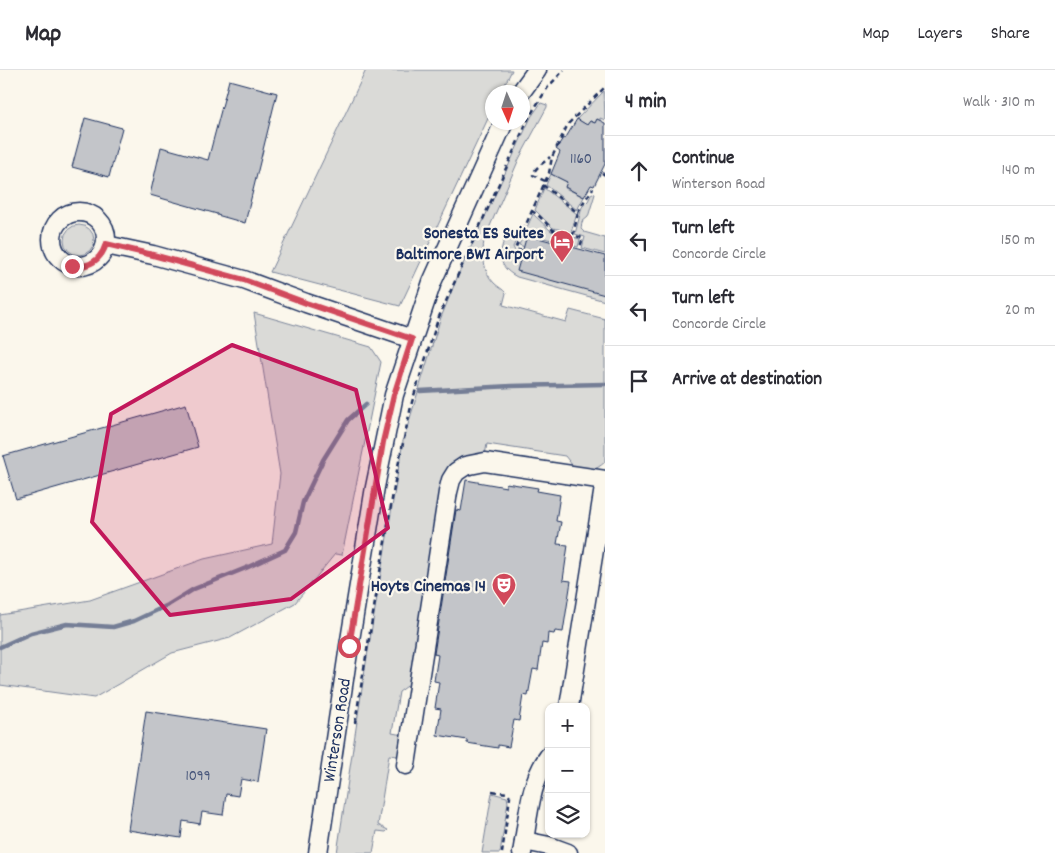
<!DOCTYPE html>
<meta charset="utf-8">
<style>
:root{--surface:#fff;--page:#f7f7f7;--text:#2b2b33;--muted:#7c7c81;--line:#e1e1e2}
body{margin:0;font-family:Dekko,sans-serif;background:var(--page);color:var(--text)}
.controls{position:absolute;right:15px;bottom:15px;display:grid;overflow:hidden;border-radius:10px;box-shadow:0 1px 4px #0004}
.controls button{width:45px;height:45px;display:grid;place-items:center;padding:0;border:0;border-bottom:1px solid var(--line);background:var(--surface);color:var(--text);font:25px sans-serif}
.compass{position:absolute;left:485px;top:15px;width:45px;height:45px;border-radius:50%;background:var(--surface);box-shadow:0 1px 4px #0004;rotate:177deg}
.stop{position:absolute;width:15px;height:15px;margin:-11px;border:4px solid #d1495b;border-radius:50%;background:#fff}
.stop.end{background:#d1495b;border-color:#fff;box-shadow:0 1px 5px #0008}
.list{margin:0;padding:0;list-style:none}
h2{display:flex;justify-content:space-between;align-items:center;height:65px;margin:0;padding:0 20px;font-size:21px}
h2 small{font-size:16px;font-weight:400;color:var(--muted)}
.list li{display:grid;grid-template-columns:32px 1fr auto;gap:15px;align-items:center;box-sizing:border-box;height:70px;padding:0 20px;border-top:1px solid var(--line)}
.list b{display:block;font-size:19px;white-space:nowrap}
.list p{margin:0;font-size:16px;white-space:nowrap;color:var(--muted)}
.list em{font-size:16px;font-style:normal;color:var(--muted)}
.icon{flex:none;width:28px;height:28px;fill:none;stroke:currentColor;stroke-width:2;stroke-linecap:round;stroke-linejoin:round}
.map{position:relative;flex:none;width:605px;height:783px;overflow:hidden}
header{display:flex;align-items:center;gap:30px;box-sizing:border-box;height:70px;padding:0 25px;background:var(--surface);border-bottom:1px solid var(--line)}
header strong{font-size:24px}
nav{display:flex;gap:28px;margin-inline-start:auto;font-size:18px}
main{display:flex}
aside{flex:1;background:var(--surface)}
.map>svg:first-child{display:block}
</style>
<header>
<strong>Map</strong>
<nav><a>Map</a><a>Layers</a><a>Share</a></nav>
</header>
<main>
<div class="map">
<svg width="605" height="783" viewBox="0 0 605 783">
<rect width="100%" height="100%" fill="#fbf7ec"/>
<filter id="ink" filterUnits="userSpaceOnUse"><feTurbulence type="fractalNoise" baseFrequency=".02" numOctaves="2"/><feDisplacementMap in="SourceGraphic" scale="10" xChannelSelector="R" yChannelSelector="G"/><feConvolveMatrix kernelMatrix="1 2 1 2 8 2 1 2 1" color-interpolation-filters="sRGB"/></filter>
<g filter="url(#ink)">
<!-- green -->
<g fill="#dadad7" stroke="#7a849a">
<polygon points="366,0 512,0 501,22 492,22 492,40 400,236 270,202"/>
<polygon points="604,21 605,50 600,48 600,51 597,49 595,53 590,51 587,55 577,49"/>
<path d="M541,33L547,35V37L519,89L484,170C482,184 483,202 494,213C498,217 503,219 506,223L503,235L566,252L570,240L605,249V392C595,401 588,402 576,400L565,386L487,374L485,385L464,390L410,614L399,622L392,663L403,665L399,685L398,686L389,685L378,755L388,760L386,762L377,761L373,783H337L365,599L403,371L440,250L459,203L531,47Z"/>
<polygon points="551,104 567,112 565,118 584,127 577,140 546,115"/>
<polygon points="544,118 577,144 571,162 553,158 535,140"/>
<polygon points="592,123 595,124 588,147 582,152 581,159 584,162 605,168 605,184 582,178 585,167 575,164 582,137 588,131"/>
<polygon points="533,144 551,161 580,169 578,177 529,164 525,177 519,175"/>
<circle cx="79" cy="170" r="15"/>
<path d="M508,159L519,164L513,177L516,183L605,222V231L517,207C494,195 500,180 508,159Z"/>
<polygon points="254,243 371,277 381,292 342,485 335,484 295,533 230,568 172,583 94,628 0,615 0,545 90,530 204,489 272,474 280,404"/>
<polygon points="492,723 507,727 508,732 500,783 482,783"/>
</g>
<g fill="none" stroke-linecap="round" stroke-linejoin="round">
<!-- stream -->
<g stroke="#747e96" stroke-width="4.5">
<polyline points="420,321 511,316 605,314"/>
<polyline points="0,577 31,563 67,554 113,557 134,551 168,535 194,519 246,498 285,480 296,462 303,432 323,390 348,350 366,334"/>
</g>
</g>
<!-- building -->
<g fill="#c3c5c9" stroke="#1b2f5e">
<polygon points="229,10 277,23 245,153 217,145 217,144 150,125 161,77 208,90"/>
<polygon points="85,48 122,58 109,107 72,97"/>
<polygon points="577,49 587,55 590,51 595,53 597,49 605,53 605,94 594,116 591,115 584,127 565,117 567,112 551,104 560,82 556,79 563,68 565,69"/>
<polygon points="527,165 605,186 605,225 517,201"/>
<polygon points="186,334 198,377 16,429 3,386"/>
<polygon points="466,410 506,417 506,413 538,418 537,421 560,425 556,451 561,452 557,474 568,475 563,510 571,511 563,562 555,561 554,564 548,563 547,574 542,573 538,600 533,599 528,626 523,625 519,651 514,650 509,677 498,675 498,678 467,673 467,670 437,665 441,639 435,638 439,612 434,611 438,585 434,584 456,440 461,441"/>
<polygon points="146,641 266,659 258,712 241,709 238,726 226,724 223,745 202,742 200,754 183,751 181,768 128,760"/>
</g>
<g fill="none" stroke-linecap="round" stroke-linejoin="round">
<defs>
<g id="minor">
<polyline points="521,22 537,0"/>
<circle cx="79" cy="169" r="27"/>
<polyline points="106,175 153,185 244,210 306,233 412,269"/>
<polyline points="569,637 605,411"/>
<polyline points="406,695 448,422 451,410 456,402 465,396 485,392 605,410"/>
<polyline points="524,771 549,776 568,783"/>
<polyline points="318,783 349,576 375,417 394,325 432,212 504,52"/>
<path d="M522,783C528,751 529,712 549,686"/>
</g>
</defs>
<!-- minor casing -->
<use href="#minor" stroke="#1b2f5e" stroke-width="21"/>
<!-- path -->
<g stroke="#1b2f5e" stroke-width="2.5" stroke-dasharray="5 4" stroke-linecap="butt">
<polyline points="602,103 605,105"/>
<path d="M545,111L533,105C535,97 544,93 550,87"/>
<polyline points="543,115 578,143 573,165"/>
<polyline points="531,141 537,144 553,160 583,168 580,177"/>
<path d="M578,143C581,134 588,127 593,118"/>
<polyline points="522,181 515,179 549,103 552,87 568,54 605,17"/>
<polyline points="355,653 396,405 412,332 438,249 529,47 548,17 564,0"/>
<polyline points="492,721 507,723 510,727 502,783"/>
</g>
<!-- minor -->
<use href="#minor" stroke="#fbf7ec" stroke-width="18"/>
</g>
</g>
<g fill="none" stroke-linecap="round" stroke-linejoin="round" filter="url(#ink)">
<!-- route -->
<path stroke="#d1495b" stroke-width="6" d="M72,196C89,198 101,190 106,174L153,185L244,210L306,233L412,269L394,325L383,372L349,576"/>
</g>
<!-- marked area -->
<path fill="#c2185b" fill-opacity="0.2" stroke="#c2185b" stroke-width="4" stroke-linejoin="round" d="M232,275L356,320L388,458L291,529L170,545L92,452L111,344Z"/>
<!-- icons -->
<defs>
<symbol id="hotel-pin" viewBox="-11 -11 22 30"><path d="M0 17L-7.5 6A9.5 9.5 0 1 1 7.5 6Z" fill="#d1495b" stroke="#fbf7ec"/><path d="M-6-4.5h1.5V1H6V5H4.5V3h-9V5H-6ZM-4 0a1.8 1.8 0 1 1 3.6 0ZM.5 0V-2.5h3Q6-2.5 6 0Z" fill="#fff"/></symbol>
<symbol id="theatre-pin" viewBox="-11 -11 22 30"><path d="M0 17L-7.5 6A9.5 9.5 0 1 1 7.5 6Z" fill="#d1495b" stroke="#fbf7ec"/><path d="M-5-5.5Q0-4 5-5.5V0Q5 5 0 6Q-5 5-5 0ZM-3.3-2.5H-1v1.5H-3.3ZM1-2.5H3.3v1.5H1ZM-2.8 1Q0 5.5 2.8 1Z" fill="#fff"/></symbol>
</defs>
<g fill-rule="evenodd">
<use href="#hotel-pin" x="548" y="158" width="28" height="38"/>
<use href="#theatre-pin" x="490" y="501" width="28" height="38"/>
</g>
<g text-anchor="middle" stroke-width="4.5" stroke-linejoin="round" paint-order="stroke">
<!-- number labels -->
<g font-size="15" fill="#455479">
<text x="581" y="93">1160</text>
<text x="198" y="710">1099</text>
</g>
<!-- poi labels -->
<g font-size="18" font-weight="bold" fill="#1b2f5e" stroke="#fbf7ec" text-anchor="end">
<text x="544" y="168">Sonesta ES Suites<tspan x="544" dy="21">Baltimore BWI Airport</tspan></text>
<text x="486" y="521">Hoyts Cinemas 14</text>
</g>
<!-- street labels -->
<g font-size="18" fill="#1b2f5e" stroke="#fbf7ec">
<text transform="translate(336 660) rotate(-81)" y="6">Winterson Road</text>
</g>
</g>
</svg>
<div class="controls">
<button>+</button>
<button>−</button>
<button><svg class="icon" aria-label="layers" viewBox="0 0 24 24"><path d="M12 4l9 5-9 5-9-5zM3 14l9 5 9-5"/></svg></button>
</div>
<svg class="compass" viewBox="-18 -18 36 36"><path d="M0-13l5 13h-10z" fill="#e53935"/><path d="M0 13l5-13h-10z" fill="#7c7c81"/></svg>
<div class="stop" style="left:349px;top:576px"></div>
<div class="stop end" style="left:72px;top:196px"></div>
</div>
<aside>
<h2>4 min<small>Walk · 310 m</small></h2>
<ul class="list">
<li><svg class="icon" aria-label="ahead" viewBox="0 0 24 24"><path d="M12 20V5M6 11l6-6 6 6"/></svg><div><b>Continue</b><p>Winterson Road</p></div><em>140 m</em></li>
<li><svg class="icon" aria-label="left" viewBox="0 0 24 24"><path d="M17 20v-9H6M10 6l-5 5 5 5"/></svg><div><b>Turn left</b><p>Concorde Circle</p></div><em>150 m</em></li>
<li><svg class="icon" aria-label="left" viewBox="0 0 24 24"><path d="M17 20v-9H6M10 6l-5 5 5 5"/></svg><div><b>Turn left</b><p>Concorde Circle</p></div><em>20 m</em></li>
<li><svg class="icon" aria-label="arrive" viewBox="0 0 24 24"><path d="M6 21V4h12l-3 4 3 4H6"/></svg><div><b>Arrive at destination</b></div></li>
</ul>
</aside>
</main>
